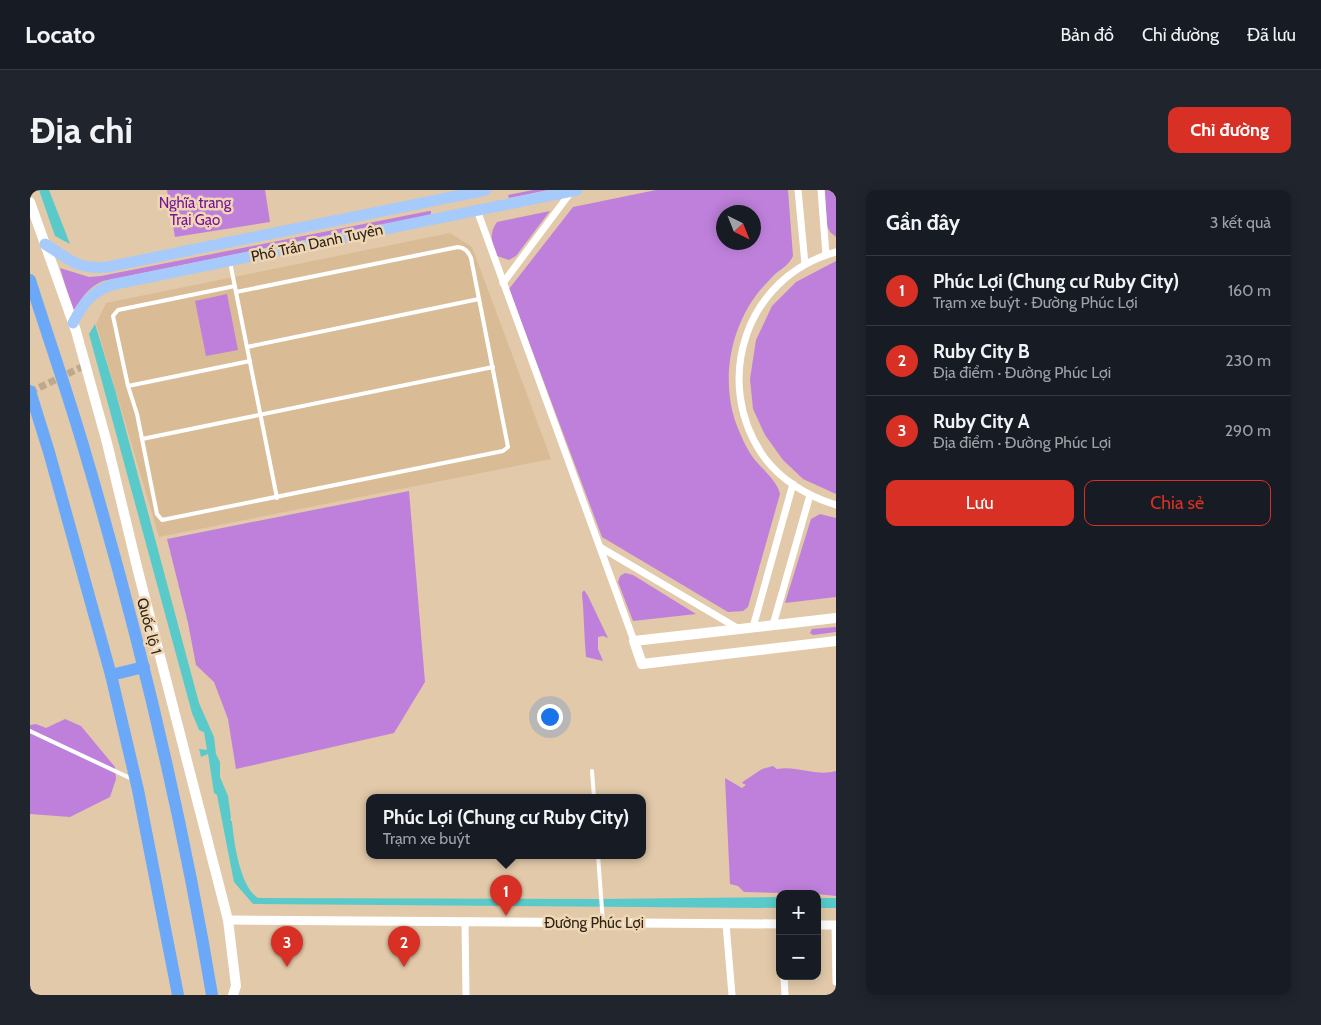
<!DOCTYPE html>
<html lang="vi">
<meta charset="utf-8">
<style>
:root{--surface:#171b24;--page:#20242c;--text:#f1f3f6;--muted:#9ea1a6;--line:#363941;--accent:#d93025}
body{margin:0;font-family:Cabin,sans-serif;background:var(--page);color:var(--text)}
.controls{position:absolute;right:15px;bottom:15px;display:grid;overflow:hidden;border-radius:10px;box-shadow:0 2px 12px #0003}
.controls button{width:45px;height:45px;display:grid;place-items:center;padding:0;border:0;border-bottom:1px solid var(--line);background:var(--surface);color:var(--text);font:25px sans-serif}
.compass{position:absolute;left:686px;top:15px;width:45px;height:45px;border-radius:50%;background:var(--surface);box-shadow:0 2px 12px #0003;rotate:137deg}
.you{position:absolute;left:519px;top:526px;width:18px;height:18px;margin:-12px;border:4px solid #fff;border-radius:50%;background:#1a73e8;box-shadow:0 0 0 8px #1a73e833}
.badge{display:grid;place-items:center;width:32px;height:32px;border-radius:50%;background:var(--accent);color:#fff;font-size:16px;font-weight:700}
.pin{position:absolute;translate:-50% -41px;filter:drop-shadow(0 1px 2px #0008)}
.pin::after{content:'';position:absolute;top:26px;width:18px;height:15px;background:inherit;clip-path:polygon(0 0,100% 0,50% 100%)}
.popup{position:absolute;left:336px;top:604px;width:280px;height:65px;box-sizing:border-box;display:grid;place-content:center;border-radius:10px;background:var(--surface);filter:drop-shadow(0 1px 4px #0005);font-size:16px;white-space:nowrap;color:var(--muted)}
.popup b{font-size:19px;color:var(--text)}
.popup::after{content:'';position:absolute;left:50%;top:100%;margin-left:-10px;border:10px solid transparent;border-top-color:var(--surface)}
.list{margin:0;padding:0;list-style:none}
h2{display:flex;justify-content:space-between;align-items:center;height:65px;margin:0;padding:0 20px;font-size:21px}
h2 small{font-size:16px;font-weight:400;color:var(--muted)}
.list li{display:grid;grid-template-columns:32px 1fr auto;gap:15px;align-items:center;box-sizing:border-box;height:70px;padding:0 20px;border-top:1px solid var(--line)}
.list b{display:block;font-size:19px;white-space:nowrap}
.list p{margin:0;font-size:16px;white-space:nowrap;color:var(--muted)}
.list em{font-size:16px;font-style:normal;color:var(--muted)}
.actions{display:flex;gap:10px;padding:15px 20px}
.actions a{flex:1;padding:11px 0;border:1px solid var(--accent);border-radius:10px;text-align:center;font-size:18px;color:var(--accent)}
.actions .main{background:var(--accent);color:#fff}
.map{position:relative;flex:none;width:806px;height:805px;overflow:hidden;border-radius:10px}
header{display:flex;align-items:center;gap:30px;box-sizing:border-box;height:70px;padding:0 25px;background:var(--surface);border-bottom:1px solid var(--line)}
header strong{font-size:24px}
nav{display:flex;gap:28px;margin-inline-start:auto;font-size:18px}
.intro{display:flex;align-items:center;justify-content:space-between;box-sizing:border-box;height:120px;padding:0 30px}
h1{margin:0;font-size:35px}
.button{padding:12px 22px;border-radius:10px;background:var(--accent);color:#fff;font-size:18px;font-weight:700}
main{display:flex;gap:30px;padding:0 30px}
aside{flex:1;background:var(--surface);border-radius:10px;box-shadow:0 2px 12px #0003}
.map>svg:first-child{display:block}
</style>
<header>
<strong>Locato</strong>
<nav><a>Bản đồ</a><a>Chỉ đường</a><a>Đã lưu</a></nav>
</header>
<div class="intro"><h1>Địa chỉ</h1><a class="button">Chỉ đường</a></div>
<main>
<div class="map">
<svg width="806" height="805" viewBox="0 0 806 805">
<rect width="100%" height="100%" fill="#e2c9a9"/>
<!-- built -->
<polygon fill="#d9bc95" points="420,43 442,57 521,269 129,347 66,134 76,113"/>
<!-- green -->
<g fill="#bf80db" fill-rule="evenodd">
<polygon points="137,0 235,0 240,32 145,47"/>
<polygon points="503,0 518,0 479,8 478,5"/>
<path d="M626,0H758L763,66C759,75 751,79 744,85C740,89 735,95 731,99C700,136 690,191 707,236C712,248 717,260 725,270C734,281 747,291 750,304L718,417L713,421L698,422L572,347L479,99L543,17ZM694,22H724V52H694Z"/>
<polygon points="795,0 806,0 806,47 800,42 797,36"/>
<path d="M399,21H401V25L73,91C58,97 52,108 43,121L30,78L59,87L71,86Z"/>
<path d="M520,21L486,66L479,70L467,66C462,53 458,45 467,32Z"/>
<polygon points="806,71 806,304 773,289 753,270 735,245 723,219 720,189 726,150 742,116 766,92"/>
<polygon points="197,104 208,160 176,166 165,111"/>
<polygon points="379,301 395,492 364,543 206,579 198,529 184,492 166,475 158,433 137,349"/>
<polygon points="790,324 806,328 806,407 755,413 781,329"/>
<polygon points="595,383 603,385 666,424 603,431 588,392 590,386"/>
<path d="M554,400L558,406L578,448L573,446L568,447V459L573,471L556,467C554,445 554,424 552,403Z"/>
<polygon points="806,437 806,442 783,445 780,443 782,439"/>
<polygon points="35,529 51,536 85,577 86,589 80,607 40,627 0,624 0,535 6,534 16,538"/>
<path d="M743,576L747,579C767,575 786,587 806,581V706L787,704L714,702L708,696L700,694L695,588L712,598L716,595L712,593L714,591L732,579Z"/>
</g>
<!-- water -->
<g fill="#59cac9">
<polygon points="9,0 19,0 40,54 25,46"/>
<path d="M65,134L86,203L169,513L184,547L186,564L190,572V587L198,606L201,628L200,629L202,632C204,652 210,697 228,708L569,709L750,707V718L223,714L204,692L187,605L184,603L178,564L171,567L169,559L177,560L174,542L169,540L162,523L59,144Z"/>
<rect x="787" y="708" width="19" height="10"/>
</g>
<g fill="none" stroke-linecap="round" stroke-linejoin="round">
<!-- minor-tunnel -->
<polyline stroke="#bea88c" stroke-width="7" stroke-dasharray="7 3.5" stroke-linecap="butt" points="0,202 56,175"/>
<!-- service -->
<g stroke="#fff" stroke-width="4">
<polyline points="200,72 247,308"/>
<path d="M205,96L88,120L83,126L98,196L107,224L127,324L132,330L473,261L478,257L441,68C438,61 435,58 428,57L206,102"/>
<polyline points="217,157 449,109"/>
<polyline points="98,196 220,171"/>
<polyline points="112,249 463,177"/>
<polyline points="0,541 102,589"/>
<polyline points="562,581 564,607"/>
<polyline points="568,665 573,733"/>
</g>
<!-- minor -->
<g stroke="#fff" stroke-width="7">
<polyline points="768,0 775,74"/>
<polyline points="791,0 796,65"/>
<polyline points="447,20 604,451"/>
<path d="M806,62C716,86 681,192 734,267C752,291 778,306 806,315"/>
<polyline points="473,93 541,2"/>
<polyline points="570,357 709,439"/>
<polyline points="743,435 780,305"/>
<polyline points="723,437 763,294"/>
<polyline points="435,732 436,805"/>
<polyline points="696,734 702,805"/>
<polyline points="805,735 806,792"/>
<polyline points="754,786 755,805"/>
</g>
<!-- tertiary -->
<g stroke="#fff" stroke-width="9">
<polyline points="198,730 750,734"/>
<polyline points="787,735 806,735"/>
</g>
<!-- secondary -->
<g stroke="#fff" stroke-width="10">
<polyline points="0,12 46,141 77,253 108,381 198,730 206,796 203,805"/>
<polyline points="806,428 604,451 612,474 806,451"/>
</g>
<!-- primary -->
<g stroke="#a6cbfb" stroke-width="11">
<path d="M15,54C39,69 47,80 77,77L456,0"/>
<path d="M43,133C53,114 60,103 81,95L547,0"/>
</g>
<!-- motorway -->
<g stroke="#6ba9f8" stroke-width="12">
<path d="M0,90C17,144 36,198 52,252C106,434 151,618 182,805"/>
<polyline points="0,201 19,262 81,485 108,600 148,805"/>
<polyline points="81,485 114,477"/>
</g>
</g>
<g text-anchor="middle" stroke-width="5" stroke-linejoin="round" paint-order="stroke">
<!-- park labels -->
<g font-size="15" fill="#78149a" stroke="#efd6b5">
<text x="165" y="18">Nghĩa trang<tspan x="165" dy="17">Trại Gạo</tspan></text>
</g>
<!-- street labels -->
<g font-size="15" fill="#2d2417" stroke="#efd6b5">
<text transform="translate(287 53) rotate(-12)" y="5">Phố Trần Danh Tuyên</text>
<text transform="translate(119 436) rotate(75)" y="5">Quốc lộ 1</text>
<text x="564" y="738">Đường Phúc Lợi</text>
</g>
</g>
</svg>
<div class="controls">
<button>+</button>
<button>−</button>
</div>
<svg class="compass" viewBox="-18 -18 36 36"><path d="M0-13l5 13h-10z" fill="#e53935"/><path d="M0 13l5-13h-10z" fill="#9ea1a6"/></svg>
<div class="you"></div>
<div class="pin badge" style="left:476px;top:726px">1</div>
<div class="popup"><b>Phúc Lợi (Chung cư Ruby City)</b>Trạm xe buýt</div>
<div class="pin badge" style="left:374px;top:777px">2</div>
<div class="pin badge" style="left:257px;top:777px">3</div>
</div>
<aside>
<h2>Gần đây<small>3 kết quả</small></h2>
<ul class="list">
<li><span class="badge">1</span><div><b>Phúc Lợi (Chung cư Ruby City)</b><p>Trạm xe buýt · Đường Phúc Lợi</p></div><em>160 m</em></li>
<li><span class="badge">2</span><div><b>Ruby City B</b><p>Địa điểm · Đường Phúc Lợi</p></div><em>230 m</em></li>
<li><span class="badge">3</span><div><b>Ruby City A</b><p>Địa điểm · Đường Phúc Lợi</p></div><em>290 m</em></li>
</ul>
<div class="actions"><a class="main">Lưu</a><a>Chia sẻ</a></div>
</aside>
</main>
